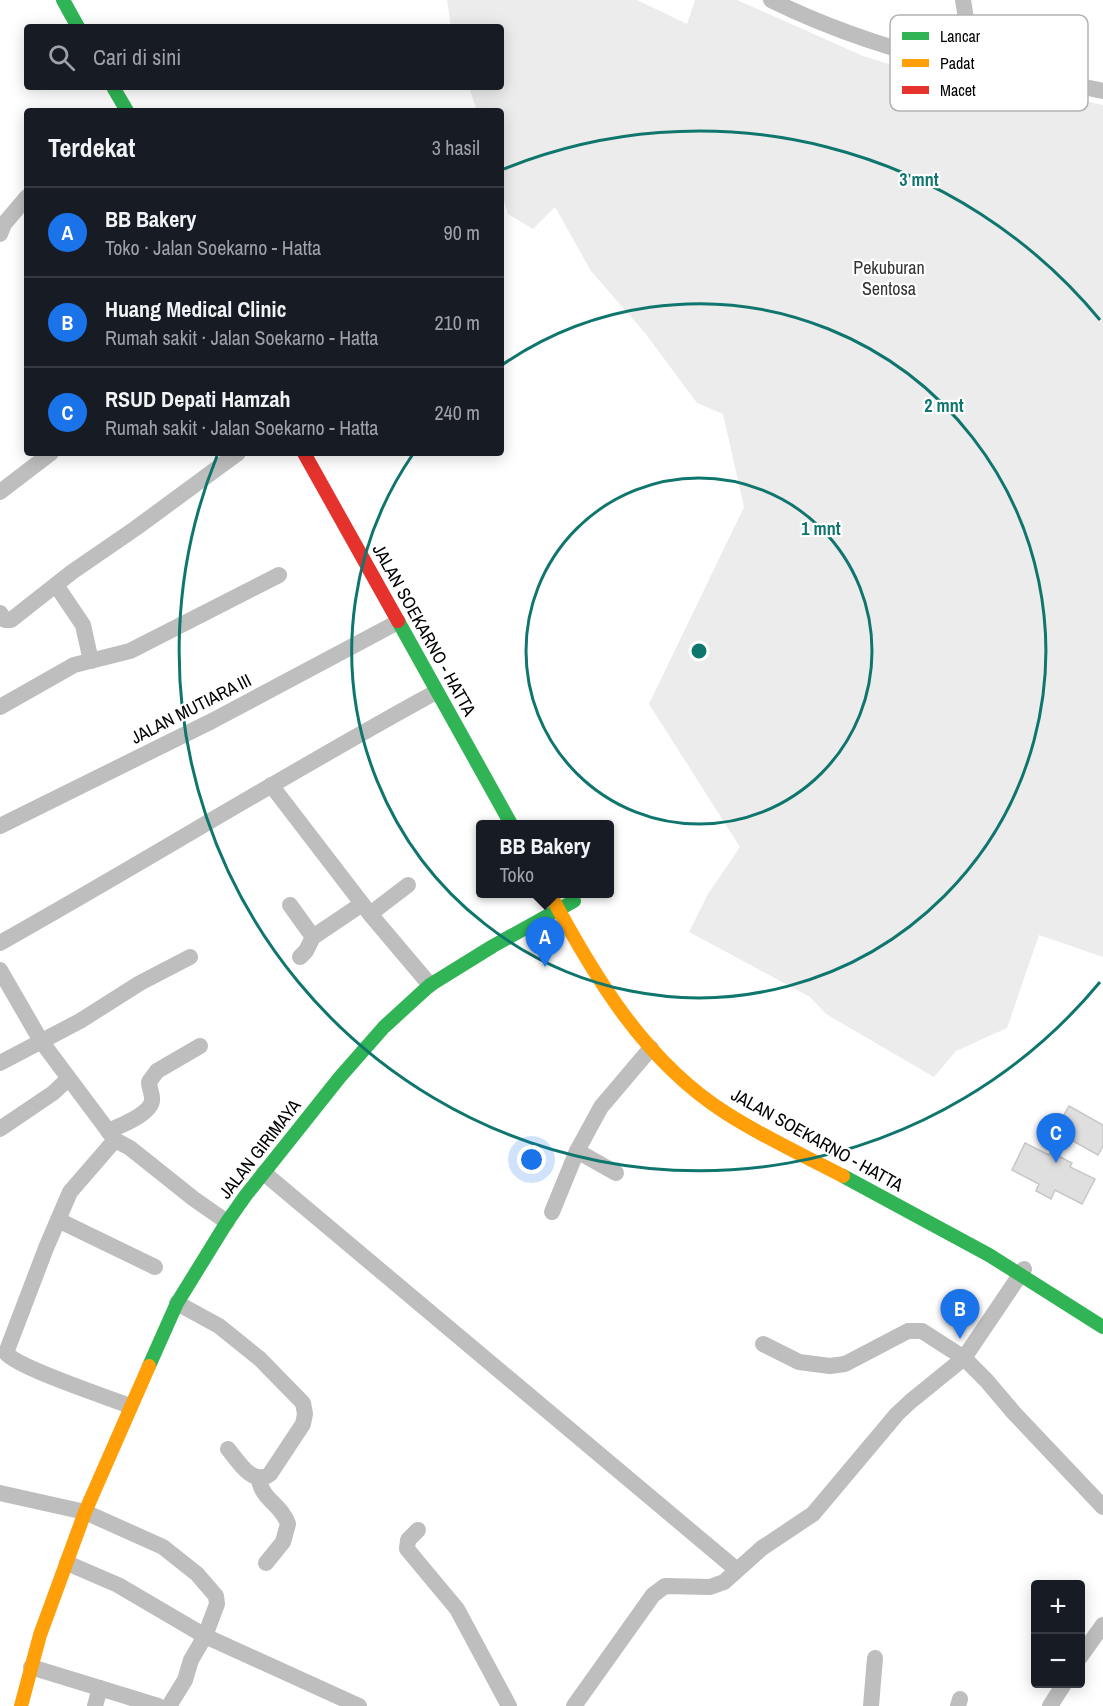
<!DOCTYPE html>
<html lang="id">
<meta charset="utf-8">
<style>
:root{--surface:#171b24;--page:#20242c;--text:#f1f3f6;--muted:#9ea1a6;--line:#363941;--accent:#1a73e8}
body{margin:0;font-family:"Archivo Narrow",sans-serif;background:var(--page);color:var(--text)}
.controls{position:absolute;right:18px;bottom:18px;display:grid;overflow:hidden;border-radius:6px;box-shadow:0 3px 15px #0003}
.controls button{width:54px;height:54px;display:grid;place-items:center;padding:0;border:0;border-bottom:2px solid var(--line);background:var(--surface);color:var(--text);font:30px sans-serif}
.you{position:absolute;left:532px;top:1160px;width:21px;height:21px;margin:-15px;border:4px solid #fff;border-radius:50%;background:#1a73e8;box-shadow:0 0 0 9px #1a73e833}
.badge{display:grid;place-items:center;width:39px;height:39px;border-radius:50%;background:var(--accent);color:#fff;font-size:20px;font-weight:700}
.pin{position:absolute;translate:-50% -50px;filter:drop-shadow(0 2px 3px #0008)}
.pin::after{content:'';position:absolute;top:32px;width:21px;height:18px;background:inherit;clip-path:polygon(0 0,100% 0,50% 100%)}
.popup{position:absolute;left:476px;top:820px;width:138px;height:78px;box-sizing:border-box;display:grid;place-content:center;border-radius:6px;background:var(--surface);filter:drop-shadow(0 2px 4px #0005);font-size:20px;white-space:nowrap;color:var(--muted)}
.popup b{font-size:22px;color:var(--text)}
.popup::after{content:'';position:absolute;left:50%;top:100%;margin-left:-12px;border:12px solid transparent;border-top-color:var(--surface)}
.list{margin:0;padding:0;list-style:none}
h2{display:flex;justify-content:space-between;align-items:center;height:78px;margin:0;padding:0 24px;font-size:26px}
h2 small{font-size:20px;font-weight:400;color:var(--muted)}
.list li{display:grid;grid-template-columns:39px 1fr auto;gap:18px;align-items:center;box-sizing:border-box;height:90px;padding:0 24px;border-top:2px solid var(--line)}
.list b{display:block;font-size:22px;white-space:nowrap}
.list p{margin:0;font-size:20px;white-space:nowrap;color:var(--muted)}
.list em{font-size:20px;font-style:normal;color:var(--muted)}
.icon{flex:none;width:33px;height:33px;fill:none;stroke:currentColor;stroke-width:2;stroke-linecap:round;stroke-linejoin:round}
.map{position:relative;flex:none;width:1103px;height:1706px;overflow:hidden}
.search{position:absolute;background:var(--surface);box-shadow:0 3px 15px #0003;left:24px;top:24px;width:480px;height:66px;display:flex;align-items:center;gap:15px;box-sizing:border-box;padding:0 21px;border-radius:6px;color:var(--muted);font-size:22px}
.panel{position:absolute;background:var(--surface);box-shadow:0 3px 15px #0003;left:24px;top:108px;width:480px;height:348px;border-radius:6px}
.map>svg:first-child{display:block}
</style>
<div class="map">
<svg width="1103" height="1706" viewBox="0 0 1103 1706">
<rect width="100%" height="100%" fill="#fff"/>
<!-- green -->
<polygon fill="#ececec" points="447,0 637,0 687,24 695,0 737,0 863,56 889,64 942,71 1103,105 1103,957 1039,935 1007,1028 956,1051 934,1077 826,1014 810,997 689,932 708,894 740,847 649,704 744,507 723,414 697,403 645,333 591,271 555,207 533,229 508,214 501,191 501,111 477,111 469,87 501,87 501,27 451,27"/>
<!-- building -->
<g fill="#dfdfdf" stroke="#c7c7c7" stroke-width="1.5">
<polygon points="1069,1106 1103,1125 1103,1146 1098,1155 1055,1131"/>
<polygon points="1025,1143 1049,1155 1051,1152 1072,1163 1070,1167 1095,1179 1082,1204 1055,1190 1051,1199 1036,1191 1039,1184 1012,1170"/>
</g>
<g fill="none" stroke-linecap="round" stroke-linejoin="round">
<!-- street -->
<g stroke="#bebebe" stroke-width="16">
<path d="M771,0C834,31 902,53 971,68C982,71 993,70 1003,71C1037,76 1070,84 1103,91"/>
<polyline points="963,0 974,69"/>
<polyline points="0,234 4,224 27,197"/>
<polyline points="0,492 51,453"/>
<polyline points="56,585 83,625 91,661"/>
<polyline points="0,613 5,620 11,620 72,572 136,528 238,453"/>
<polyline points="0,707 74,665 130,651 279,575"/>
<polyline points="271,785 370,914 430,985"/>
<polyline points="0,826 212,721 398,622"/>
<polyline points="290,905 313,937"/>
<polyline points="370,914 408,885"/>
<path d="M0,943C146,861 289,772 436,692"/>
<polyline points="300,957 306,951 313,937 362,904"/>
<polyline points="0,970 41,1041 115,1140 130,1148 194,1199 227,1222"/>
<polyline points="0,1063 80,1021 140,983 190,957"/>
<polyline points="0,1129 53,1093 68,1079"/>
<path d="M108,1131C120,1126 149,1115 152,1101C153,1095 149,1088 149,1082L157,1071L200,1046"/>
<path d="M115,1140L70,1192L46,1248L6,1353C18,1368 107,1397 130,1406"/>
<polyline points="577,1151 616,1173"/>
<polyline points="264,1173 737,1570"/>
<polyline points="552,1212 577,1151 601,1107 651,1048"/>
<polyline points="58,1220 155,1267"/>
<path d="M177,1303L219,1326L260,1359L303,1403L305,1414L303,1424L270,1474C253,1487 238,1461 228,1449"/>
<polyline points="763,1344 799,1362 830,1366 845,1364 908,1331 922,1331 964,1358 986,1380 1014,1413 1103,1507"/>
<path d="M259,1479C261,1499 282,1505 288,1524L283,1542L266,1563"/>
<polyline points="0,1493 85,1512 163,1547 197,1574 216,1596 217,1604 205,1636 191,1660 185,1680 169,1706"/>
<polyline points="418,1530 408,1540 407,1549 457,1609 509,1706"/>
<polyline points="67,1563 118,1585 205,1636 359,1706"/>
<polyline points="1080,1657 1103,1625"/>
<polyline points="31,1667 158,1706"/>
<polyline points="95,1706 100,1688"/>
<polyline points="574,1706 653,1595 665,1586 710,1587 724,1582 762,1548 813,1514 897,1414 911,1401 964,1358 1024,1269"/>
<polyline points="871,1706 875,1658"/>
<polyline points="958,1706 960,1699"/>
<polyline points="1050,1706 1064,1684"/>
</g>
<!-- fast -->
<g stroke="#30b455" stroke-width="14">
<polyline points="63,0 78,27"/>
<polyline points="113,87 127,111"/>
<polyline points="398,621 511,824"/>
<polyline points="843,1176 989,1255 1103,1327"/>
<polyline points="149,1366 177,1303 227,1222 246,1195 340,1077 384,1027 430,985 493,946 574,901"/>
</g>
<!-- slow -->
<g stroke="#ff9f0a" stroke-width="14">
<path d="M550,894C594,976 645,1062 726,1113C763,1137 805,1156 843,1176"/>
<polyline points="21,1706 40,1635 85,1512 149,1366"/>
</g>
<!-- jam -->
<polyline stroke="#e5322d" stroke-width="14" points="304,453 398,621"/>
</g>
<!-- distance rings -->
<g fill="none" stroke="#0f766e" stroke-width="3">
<circle cx="699" cy="651" r="173"/>
<path d="M502 365A347 347 0 1 1 413 454"/>
<path d="M1100 982A520 520 0 0 1 217 456M504 169A520 520 0 0 1 1100 320"/>
</g>
<g text-anchor="middle" stroke-width="4.5" stroke-linejoin="round" paint-order="stroke">
<!-- park labels -->
<g font-size="18" fill="#333" stroke="#fff">
<text x="889" y="274">Pekuburan<tspan x="889" dy="21">Sentosa</tspan></text>
</g>
<!-- street labels -->
<g font-size="18" fill="#000" stroke="#fff">
<text transform="translate(424 630) rotate(61)" y="6">JALAN SOEKARNO - HATTA</text>
<text transform="translate(191 709) rotate(-27)" y="6">JALAN MUTIARA III</text>
<text transform="translate(817 1140) rotate(29)" y="6">JALAN SOEKARNO - HATTA</text>
<text transform="translate(260 1149) rotate(-52)" y="6">JALAN GIRIMAYA</text>
</g>
</g>
<!-- legend -->
<rect x="890" y="15" width="198" height="96" rx="9" fill="#fff" stroke="#b2b2b2" stroke-width="1.5"/>
<rect x="902" y="32" width="27" height="8" fill="#30b455"/>
<rect x="902" y="59" width="27" height="8" fill="#ff9f0a"/>
<rect x="902" y="86" width="27" height="8" fill="#e5322d"/>
<g font-size="16" fill="#000">
<text x="940" y="42">Lancar</text>
<text x="940" y="69">Padat</text>
<text x="940" y="96">Macet</text>
</g>
<circle cx="699" cy="651" r="9" fill="#0f766e" stroke="#fff" stroke-width="3"/>
<g font-size="18" text-anchor="middle" font-weight="bold" fill="#0f766e" stroke="#fff" stroke-width="4.5" stroke-linejoin="round" paint-order="stroke">
<text x="919" y="186">3 mnt</text>
<text x="944" y="412">2 mnt</text>
<text x="821" y="535">1 mnt</text>
</g>
</svg>
<div class="controls">
<button>+</button>
<button>−</button>
</div>
<div class="you"></div>
<div class="pin badge" style="left:545px;top:967px">A</div>
<div class="popup"><b>BB Bakery</b>Toko</div>
<div class="pin badge" style="left:960px;top:1339px">B</div>
<div class="pin badge" style="left:1056px;top:1163px">C</div>
<div class="search"><svg class="icon" aria-label="search" viewBox="0 0 24 24"><circle cx="10" cy="10" r="6"/><path d="M15 15l6 6"/></svg>Cari di sini</div>
<section class="panel">
<h2>Terdekat<small>3 hasil</small></h2>
<ul class="list">
<li><span class="badge">A</span><div><b>BB Bakery</b><p>Toko · Jalan Soekarno - Hatta</p></div><em>90 m</em></li>
<li><span class="badge">B</span><div><b>Huang Medical Clinic</b><p>Rumah sakit · Jalan Soekarno - Hatta</p></div><em>210 m</em></li>
<li><span class="badge">C</span><div><b>RSUD Depati Hamzah</b><p>Rumah sakit · Jalan Soekarno - Hatta</p></div><em>240 m</em></li>
</ul>
</section>
</div>
